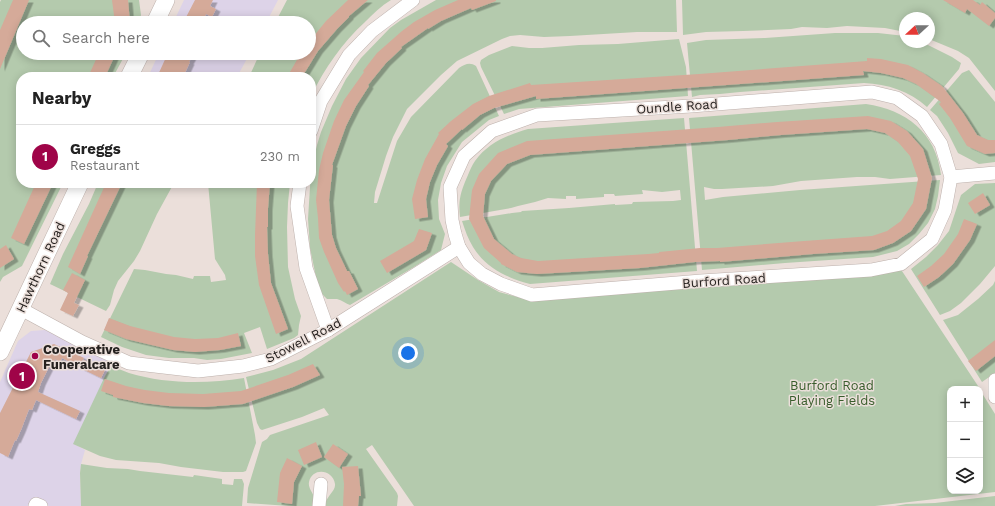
<!DOCTYPE html>
<meta charset="utf-8">
<style>
:root{--surface:#fff;--page:#f2f2f2;--text:#222;--muted:#767676;--line:#e0e0e0;--accent:#9f0448}
body{margin:0;font-family:"Work Sans",sans-serif;background:var(--page);color:var(--text)}
.controls{position:absolute;right:12px;bottom:12px;display:grid;overflow:hidden;border-radius:8px;box-shadow:0 2px 10px #0003}
.controls button{width:36px;height:36px;display:grid;place-items:center;padding:0;border:0;border-bottom:1px solid var(--line);background:var(--surface);color:var(--text);font:20px sans-serif}
.compass{position:absolute;left:899px;top:12px;width:36px;height:36px;border-radius:50%;background:var(--surface);box-shadow:0 2px 10px #0003;rotate:249deg}
.you{position:absolute;left:408px;top:353px;width:14px;height:14px;margin:-10px;border:3px solid #fff;border-radius:50%;background:#1a73e8;box-shadow:0 0 0 6px #1a73e833}
.badge{display:grid;place-items:center;width:26px;height:26px;border-radius:50%;background:var(--accent);color:#fff;font-size:13px;font-weight:700}
.pin{position:absolute;translate:-50% -50%;border:2px solid #fff;box-shadow:0 1px 4px #0006}
.list{margin:0;padding:0;list-style:none}
h2{display:flex;justify-content:space-between;align-items:center;height:52px;margin:0;padding:0 16px;font-size:17px}
h2 small{font-size:13px;font-weight:400;color:var(--muted)}
.list li{display:grid;grid-template-columns:26px 1fr auto;gap:12px;align-items:center;box-sizing:border-box;height:64px;padding:0 16px;border-top:1px solid var(--line)}
.list b{display:block;font-size:15px;white-space:nowrap}
.list p{margin:0;font-size:13px;white-space:nowrap;color:var(--muted)}
.list em{font-size:13px;font-style:normal;color:var(--muted)}
.icon{flex:none;width:22px;height:22px;fill:none;stroke:currentColor;stroke-width:2;stroke-linecap:round;stroke-linejoin:round}
.map{position:relative;flex:none;width:995px;height:506px;overflow:hidden}
.search{position:absolute;background:var(--surface);box-shadow:0 2px 10px #0003;left:16px;top:16px;width:300px;height:44px;display:flex;align-items:center;gap:10px;box-sizing:border-box;padding:0 14px;border-radius:22px;color:var(--muted);font-size:15px}
.panel{position:absolute;background:var(--surface);box-shadow:0 2px 10px #0003;left:16px;top:72px;width:300px;height:116px;border-radius:16px}
.map>svg:first-child{display:block}
</style>
<div class="map">
<svg width="995" height="506" viewBox="0 0 995 506">
<defs>
<filter id="shadow"><feDropShadow dx="4.5" dy="2.5" stdDeviation="0" flood-color="#0004"/></filter>
</defs>
<rect width="100%" height="100%" fill="#ebdfda"/>
<!-- commercial -->
<g fill="#ddd3e8">
<polygon points="184,0 278,0 266,23 173,23"/>
<polygon points="159,53 250,53 237,77 148,77"/>
<polygon points="45,330 95,350 108,358 111,366 106,375 74,444 85,450 81,464 80,473 81,506 0,506 0,382 18,341 31,331"/>
</g>
<!-- green -->
<g fill="#b4caad">
<polygon points="1,0 139,0 141,15 139,23 23,23 23,53 126,53 113,77 21,77 21,183 63,183 22,266 3,277 0,282 0,2"/>
<path d="M287,0H391C381,6 373,14 365,22C342,43 325,68 311,96V77H249L260,53H309V23H275Z"/>
<path d="M436,0H676L677,32H637L570,36L544,37L520,35L510,36L502,39L457,61L441,75L407,109L393,137L386,156L375,192L374,203H377L397,141L411,117L459,68C465,64 470,62 476,66L499,116L489,120L462,142L447,166L441,183L438,200L439,219L445,234L441,250L414,267L350,305C346,304 342,300 337,299C334,299 330,299 327,299L319,291L317,282L310,248L308,219L311,171L317,145L321,132L332,106L346,79L361,58L390,28L401,20Z"/>
<polygon points="682,0 995,0 995,91 969,58 958,51 929,39 929,18 905,18 905,32 885,28 847,26 827,28 802,27 791,29 743,31 706,32 683,35"/>
<path d="M835,33H878L905,36V42H922L952,57L961,63L959,69L927,107C910,91 887,84 864,83L740,92L720,94L700,95L692,97L687,43L706,40L765,38Z"/>
<polygon points="679,39 686,67 688,96 519,109 504,114 481,67 480,63 481,60 489,55 512,46 529,48 542,48 579,45 618,44"/>
<polygon points="969,70 995,102 995,162 979,164 958,153 948,133 937,116 930,110 962,73"/>
<path d="M866,104C906,110 936,132 941,175L890,179L875,177H857L801,181L773,186L722,189H714L704,187L705,200L723,197L800,190L940,180L938,196L935,209L928,223L919,234L909,244L897,251L873,257L785,263L702,270L689,118Z"/>
<path d="M684,118L697,271L530,284C507,278 486,268 473,247C468,239 465,230 462,221L512,213L521,212L522,211L569,208L615,204V205L632,204L633,202L673,201L681,200L680,190L662,192L642,190L643,194L615,196L614,194H604V197L576,199V196H566V199L548,198L535,202L518,206L511,208L460,217C458,199 461,191 468,175C470,170 472,165 475,161C488,143 507,135 528,129Z"/>
<polygon points="98,183 174,183 157,214 140,251 134,261 118,281 114,290 110,305 106,311 50,284 63,254 89,204"/>
<polygon points="208,183 290,183 288,203 287,227 288,267 295,299 301,316 299,325 298,335 294,338 267,349 260,327 244,333 252,353 221,359 207,360 194,358 169,358 146,355 122,347 101,337 134,269 145,270 166,274 176,275 193,279 194,276 210,276 211,282 226,280 225,275 215,259"/>
<polygon points="995,183 995,266 980,284 961,303 950,311 940,315 911,269 926,257 938,245 949,231 961,195 975,184"/>
<path d="M451,262L478,280L499,292L533,301L900,268L980,389H950V491H980V390L995,414V492L875,506H414L372,445L366,449L397,493L398,496L397,506H325C325,497 336,491 335,484C333,469 312,467 309,482C308,488 312,491 314,497C315,499 314,503 314,506H289L247,503L248,488L262,442L267,439L270,435L329,415L324,408L302,417L262,430L260,429L257,423L246,377L273,370L301,359Z"/>
<polygon points="995,281 995,373 982,382 943,320 958,315 978,299 993,285"/>
<path d="M111,366C117,368 123,371 129,373C166,384 206,384 244,378L255,435L256,443L246,471L243,472H223L181,467L159,463L116,460L100,456L73,444L105,376Z"/>
<polygon points="81,464 107,468 128,469 140,471 193,477 194,475 222,479 222,484 233,485 234,479 242,479 244,484 242,506 81,506 80,473"/>
<polygon points="995,496 995,506 895,506 906,504 935,503"/>
</g>
<!-- building -->
<g fill="#d5aa99" fill-rule="evenodd" filter="url(#shadow)">
<polygon points="13,0 29,0 0,69 0,30"/>
<polygon points="112,0 128,0 130,23 115,23"/>
<polygon points="195,0 213,0 210,6 216,9 212,17 206,14 202,23 183,23"/>
<polygon points="348,0 368,0 349,16 349,17 337,29 318,51 302,77 287,77 301,53 309,53 309,42 326,21"/>
<polygon points="458,0 496,0 496,1 472,10 471,8 441,21 428,29 428,28 401,47 402,48 386,63 368,85 369,86 356,106 346,126 332,165 333,165 329,200 332,235 336,248 347,271 349,271 358,289 347,295 345,291 344,292 338,283 324,252 319,238 318,218 316,200 319,170 323,153 334,121 344,100 364,72 363,71 377,53 402,31 414,22 435,10"/>
<polygon points="943,0 973,0 980,5 982,2 995,13 995,18 989,26 967,9 965,13"/>
<polygon points="99,53 116,53 105,77 88,77"/>
<polygon points="168,53 194,53 189,62 190,62 183,77 157,77"/>
<polygon points="867,58 881,59 908,65 923,73 942,86 963,113 977,135 988,140 995,140 995,153 985,154 967,146 950,118 939,104 941,102 916,84 903,78 881,73 863,71 864,75 536,99 536,96 494,108 480,115 462,130 462,129 446,144 448,146 437,165 430,182 426,199 428,217 415,219 412,199 417,180 425,159 439,134 438,133 451,121 473,104 489,96 530,83 531,85 699,74 867,61"/>
<path d="M868,116L891,121L907,131L923,149L932,178L926,209L911,231L893,243L874,250L813,254L720,262V261L695,262L640,268L537,274L517,272L501,264V263L484,248L469,219L472,190L479,174L498,153L527,141L718,127L777,122ZM867,129L885,133L898,142L910,156L918,179L913,203L901,221L887,231L872,236L804,241L717,248H700L659,252V253L648,254L538,261L521,258L512,254L494,239L483,216L485,194L491,181L507,164L530,155L728,140L781,135Z"/>
<polygon points="36,183 53,183 24,244 11,238"/>
<polygon points="106,183 122,183 87,256 88,256 80,274 68,267"/>
<polygon points="257,183 270,183 268,208 268,227 267,227 268,254 271,283 288,329 276,334 259,285 255,256 255,235"/>
<polygon points="983,193 990,205 975,214 968,203"/>
<polygon points="964,219 977,224 970,240 953,264 939,277 924,287 917,276 931,266 944,254 958,234"/>
<polygon points="419,229 432,233 426,250 387,273 380,261 414,241"/>
<polygon points="6,245 14,259 0,268 0,249"/>
<polygon points="72,273 85,280 74,303 79,305 73,316 60,310 68,293 63,290"/>
<polygon points="109,318 130,326 174,337 195,339 218,338 238,333 241,346 220,350 195,352 173,350 126,339 104,330"/>
<polygon points="995,340 995,356 976,371 968,361"/>
<polygon points="54,344 84,358 79,367 62,358 60,362 55,359 53,366 50,365 41,383 38,392 80,411 76,419 36,400 32,410 29,409 21,430 16,441 15,440 8,457 0,453 0,413 31,352"/>
<polygon points="84,360 105,370 101,378 80,368"/>
<polygon points="313,364 320,375 293,387 243,404 204,407 168,406 143,403 113,397 113,395 101,391 105,379 126,386 135,388 145,390 169,393 203,394 241,391 288,375"/>
<polygon points="316,442 322,457 304,465 298,450"/>
<polygon points="333,444 348,454 339,468 324,457"/>
<polygon points="287,458 302,466 294,482 292,504 277,502 280,473"/>
<polygon points="358,466 361,496 359,496 358,506 343,506 344,484 342,467"/>
</g>
<g fill="none" stroke-linecap="round" stroke-linejoin="round">
<defs>
<g id="minor">
<polygon points="872,92 897,98 922,116 941,144 951,177 945,210 932,239 901,264 871,270 701,281 532,295 501,284 482,274 469,263 459,247 455,234 452,220 450,187 464,156 492,131 537,115 691,106"/>
<polyline points="311,131 321,101 349,55 372,31 413,0"/>
<polyline points="951,177 995,173"/>
<polyline points="300,183 297,206 306,268 328,330"/>
<polyline points="21,309 82,342 129,363 198,371 243,366 271,359 328,330 459,247"/>
<polyline points="995,380 995,397"/>
<polyline points="35,506 36,504 41,506"/>
<polyline points="319,506 321,484"/>
</g>
<g id="tertiary">
<polyline points="155,23 166,0"/>
<polyline points="129,77 141,53"/>
<polyline points="0,352 80,183"/>
</g>
</defs>
<!-- minor casing -->
<use href="#minor" stroke="#bdb1ac" stroke-width="14"/>
<!-- tertiary casing -->
<use href="#tertiary" stroke="#bdb1ac" stroke-width="18"/>
<!-- minor -->
<use href="#minor" stroke="#fff" stroke-width="13"/>
<!-- tertiary -->
<use href="#tertiary" stroke="#fff" stroke-width="17"/>
</g>
<!-- markers -->
<circle fill="#9f0448" stroke="#ebdfda" stroke-width="1.5" cx="35" cy="356" r="4"/>
<g text-anchor="middle" stroke-width="3" stroke-linejoin="round" paint-order="stroke">
<!-- street labels -->
<g font-size="13" fill="#25211f" stroke="#ebdfda">
<text transform="translate(677 106) rotate(-4)" y="5">Oundle Road</text>
<text transform="translate(40 267) rotate(-65)" y="5">Hawthorn Road</text>
<text transform="translate(724 280) rotate(-4)" y="5">Burford Road</text>
<text transform="translate(303 340) rotate(-27)" y="5">Stowell Road</text>
</g>
<!-- poi labels -->
<g font-size="13" font-weight="bold" fill="#25211f" stroke="#ebdfda" text-anchor="start">
<text x="43" y="354">Cooperative<tspan x="43" dy="15">Funeralcare</tspan></text>
</g>
<!-- park labels -->
<g font-size="13" fill="#395d2c" stroke="#ebdfda">
<text x="832" y="390">Burford Road<tspan x="832" dy="15">Playing Fields</tspan></text>
</g>
</g>
</svg>
<div class="controls">
<button>+</button>
<button>−</button>
<button><svg class="icon" aria-label="layers" viewBox="0 0 24 24"><path d="M12 4l9 5-9 5-9-5zM3 14l9 5 9-5"/></svg></button>
</div>
<svg class="compass" viewBox="-18 -18 36 36"><path d="M0-13l5 13h-10z" fill="#e53935"/><path d="M0 13l5-13h-10z" fill="#767676"/></svg>
<div class="you"></div>
<div class="pin badge" style="left:22px;top:376px">1</div>
<div class="search"><svg class="icon" aria-label="search" viewBox="0 0 24 24"><circle cx="10" cy="10" r="6"/><path d="M15 15l6 6"/></svg>Search here</div>
<section class="panel">
<h2>Nearby<small></small></h2>
<ul class="list">
<li><span class="badge">1</span><div><b>Greggs</b><p>Restaurant</p></div><em>230 m</em></li>
</ul>
</section>
</div>
